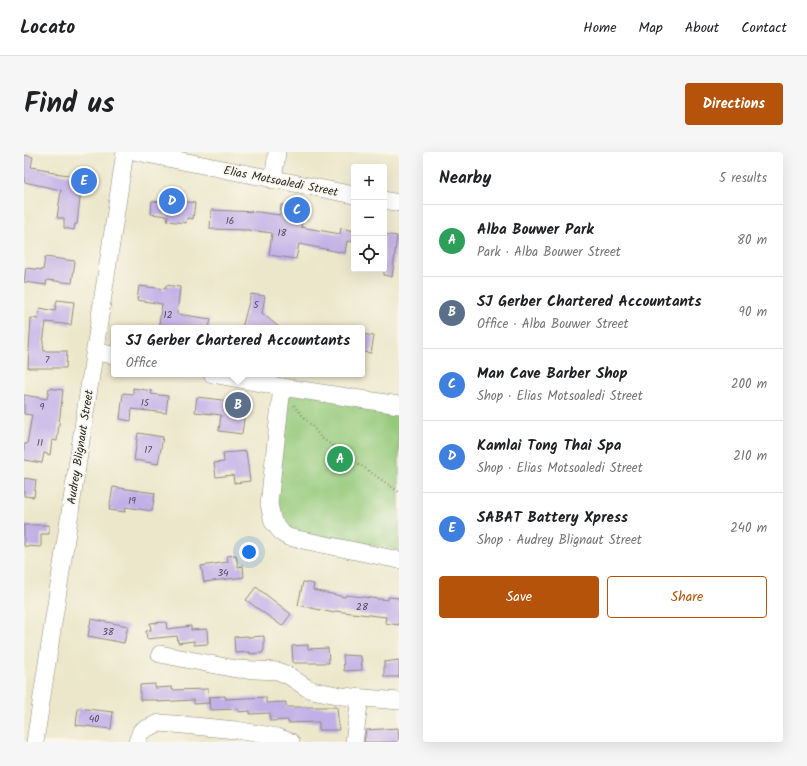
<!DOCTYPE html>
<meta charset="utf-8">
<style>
:root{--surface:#fff;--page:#f6f6f6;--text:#202124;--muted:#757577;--line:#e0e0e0;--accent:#b45309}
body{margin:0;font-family:Kalam,sans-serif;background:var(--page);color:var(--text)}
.controls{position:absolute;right:12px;top:12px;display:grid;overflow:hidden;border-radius:4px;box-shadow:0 4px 16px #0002}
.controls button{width:36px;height:36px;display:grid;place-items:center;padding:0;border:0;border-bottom:1px solid var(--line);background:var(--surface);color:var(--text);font:20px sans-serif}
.you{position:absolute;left:225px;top:400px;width:14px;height:14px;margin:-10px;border:3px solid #fff;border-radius:50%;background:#1a73e8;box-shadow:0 0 0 6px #1a73e833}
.badge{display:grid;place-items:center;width:26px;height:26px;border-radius:50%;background:var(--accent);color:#fff;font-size:13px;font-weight:700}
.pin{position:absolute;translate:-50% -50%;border:2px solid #fff;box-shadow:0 1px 4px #0006}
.popup{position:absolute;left:87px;top:173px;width:254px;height:52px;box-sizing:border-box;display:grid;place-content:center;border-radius:4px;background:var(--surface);filter:drop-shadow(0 1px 3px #0005);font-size:13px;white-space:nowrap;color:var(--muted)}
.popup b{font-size:15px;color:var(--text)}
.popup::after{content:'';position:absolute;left:50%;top:100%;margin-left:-8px;border:8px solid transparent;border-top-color:var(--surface)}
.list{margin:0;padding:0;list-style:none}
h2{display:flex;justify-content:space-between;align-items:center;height:52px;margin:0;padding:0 16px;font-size:17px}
h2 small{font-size:13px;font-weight:400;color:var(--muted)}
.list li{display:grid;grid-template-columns:26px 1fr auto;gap:12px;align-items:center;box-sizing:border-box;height:72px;padding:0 16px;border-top:1px solid var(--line)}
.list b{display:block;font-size:15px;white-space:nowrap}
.list p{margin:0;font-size:13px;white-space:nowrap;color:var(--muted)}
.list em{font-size:13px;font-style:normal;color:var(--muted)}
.actions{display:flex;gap:8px;padding:12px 16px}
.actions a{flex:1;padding:9px 0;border:1px solid var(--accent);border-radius:4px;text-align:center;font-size:14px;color:var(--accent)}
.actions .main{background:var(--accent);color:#fff}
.icon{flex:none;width:22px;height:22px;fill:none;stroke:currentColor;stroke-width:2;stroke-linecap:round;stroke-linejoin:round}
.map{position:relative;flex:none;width:375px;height:590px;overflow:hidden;border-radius:4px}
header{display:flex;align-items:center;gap:24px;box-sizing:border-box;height:56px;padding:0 20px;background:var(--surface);border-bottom:1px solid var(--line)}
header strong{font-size:19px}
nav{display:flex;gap:22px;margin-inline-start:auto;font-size:14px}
.intro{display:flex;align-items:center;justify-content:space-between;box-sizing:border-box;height:96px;padding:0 24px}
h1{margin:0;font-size:28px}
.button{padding:10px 18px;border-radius:4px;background:var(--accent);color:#fff;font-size:14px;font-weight:700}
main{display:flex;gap:24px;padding:0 24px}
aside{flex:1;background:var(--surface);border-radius:4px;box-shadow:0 4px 16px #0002}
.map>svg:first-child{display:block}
</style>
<header>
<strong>Locato</strong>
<nav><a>Home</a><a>Map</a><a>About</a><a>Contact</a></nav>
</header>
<div class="intro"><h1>Find us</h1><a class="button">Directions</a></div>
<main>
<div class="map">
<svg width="375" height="590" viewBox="0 0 375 590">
<rect width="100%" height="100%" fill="#fbf7ec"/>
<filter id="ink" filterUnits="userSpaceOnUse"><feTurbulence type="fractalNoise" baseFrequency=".025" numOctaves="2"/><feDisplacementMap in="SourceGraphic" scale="8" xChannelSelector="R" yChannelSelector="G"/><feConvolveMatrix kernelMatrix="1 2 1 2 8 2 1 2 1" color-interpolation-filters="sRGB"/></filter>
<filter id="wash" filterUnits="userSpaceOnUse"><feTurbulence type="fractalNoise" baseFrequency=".012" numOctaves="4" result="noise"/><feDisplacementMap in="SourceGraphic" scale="16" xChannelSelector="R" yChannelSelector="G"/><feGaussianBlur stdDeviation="0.9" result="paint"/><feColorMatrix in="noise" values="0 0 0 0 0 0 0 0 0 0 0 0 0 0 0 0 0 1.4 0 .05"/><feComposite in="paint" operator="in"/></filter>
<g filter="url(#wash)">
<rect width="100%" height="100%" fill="#ece7cb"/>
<!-- green -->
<polygon fill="#95c97a" stroke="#607a52" points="265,237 375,257 375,398 268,380 257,372 251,357"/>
<g id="blocks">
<!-- building -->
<g fill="#c2afe7">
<polygon points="0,3 9,5 7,15 25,18 24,20 65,26 64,39 57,38 53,72 51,72 50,78 40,76 40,66 33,66 37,38 0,30"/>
<polygon points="139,42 156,44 156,49 171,51 169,67 163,66 162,71 143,69 144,64 127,62 128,49 138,50"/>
<polygon points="257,53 280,56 277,75 316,82 317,76 330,79 328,90 323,89 321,101 275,92 272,107 245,103 248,81 225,78 186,77 187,58 234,60 256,63"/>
<polygon points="360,82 373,84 368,125 360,123"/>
<polygon points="21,105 51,109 48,131 23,128 22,133 0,130 2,116 19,118"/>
<polygon points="142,133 156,135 153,162 187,167 185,176 167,176 135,172 138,152 113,148 115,134 142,137"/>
<polygon points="227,142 241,144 238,161 256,176 218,176"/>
<polygon points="33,148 50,150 47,173 22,170 19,191 20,199 43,199 42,216 4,216 7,166 14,167 16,156 31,159"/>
<polygon points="338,182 350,184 347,201 338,200"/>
<polygon points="25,236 39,238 33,289 28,288 26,303 20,301 18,311 0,308 0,292 3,292 8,263 0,262 0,243 23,247"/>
<polygon points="109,236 128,239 127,242 144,244 142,261 108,257 107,269 96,267 99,241 109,242"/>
<polygon points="173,245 222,251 218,282 195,279 197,263 171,260"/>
<polygon points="114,281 139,285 134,312 110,308"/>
<polygon points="222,299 226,329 210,331 209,323 192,325 190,311 200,310 199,301"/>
<polygon points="0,326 12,328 10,345 0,344"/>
<polygon points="89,335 131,341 128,359 102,355 101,360 85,358"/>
<polygon points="0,373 25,373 25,382 17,382 17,395 0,394"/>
<polygon points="212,403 214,415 219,414 220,425 180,430 177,414 204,410 203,404"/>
<polygon points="279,430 290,432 289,438 321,445 322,443 364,448 364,445 375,446 375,473 361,471 362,465 311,459 310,461 274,453"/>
<polygon points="232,435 267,462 258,474 222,448"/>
<polygon points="67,467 104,474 100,491 64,484"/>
<polygon points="142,470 143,477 167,474 167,478 183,477 184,492 170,493 170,489 154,491 153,484 123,487 122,479 127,478 126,471"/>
<polygon points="224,484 224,485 240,484 240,498 238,501 226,502 226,500 211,501 210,485"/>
<polygon points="284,493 284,497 304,496 305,511 269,511 268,494"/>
<polygon points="319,503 337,504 338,518 320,519"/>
<polygon points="375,508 375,525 360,525 360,510"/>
<polygon points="131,532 131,536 148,535 148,538 184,537 185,551 170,552 170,548 133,550 133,548 116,548 116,533"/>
<polygon points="201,544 202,547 242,545 242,551 262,550 262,555 313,555 315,578 295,578 295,570 264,571 264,568 246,569 246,561 226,562 226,559 214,560 214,557 186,558 185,545"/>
<polygon points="54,556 89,560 87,577 52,573"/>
<polygon points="374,576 375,590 340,590 342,578"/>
</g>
</g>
</g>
<g filter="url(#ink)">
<use href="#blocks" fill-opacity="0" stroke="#8c897b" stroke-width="1"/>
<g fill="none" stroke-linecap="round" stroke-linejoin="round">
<defs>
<g id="minor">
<polyline points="113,0 330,43"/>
<polyline points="249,28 253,0"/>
<polyline points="360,48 375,51"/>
<polyline points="71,200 90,203"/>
<polyline points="188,222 258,235 375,253"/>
<polyline points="258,235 245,352 249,370 259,382 264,385 375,408"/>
<polyline points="136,502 212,517 254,519 265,524 283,536 288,538 318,544 375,549"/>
<polyline points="11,590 101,0"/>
<polyline points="113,590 117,579 135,571 149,572 212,578 253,585 267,590"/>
<polyline points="330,590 336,546"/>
</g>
</defs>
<!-- minor casing -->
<use href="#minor" stroke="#8c897b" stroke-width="18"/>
<!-- path -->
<path stroke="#8c897b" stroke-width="2" stroke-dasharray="1 3" stroke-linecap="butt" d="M270,253C278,265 289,273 296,285L375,340"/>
<!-- minor -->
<use href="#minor" stroke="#fff" stroke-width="17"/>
</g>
</g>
<g text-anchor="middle" stroke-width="3.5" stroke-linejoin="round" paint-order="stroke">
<!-- number labels -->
<g font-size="10" fill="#514c5a">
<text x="206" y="72">16</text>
<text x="258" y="84">18</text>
<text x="232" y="156">5</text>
<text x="144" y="166">12</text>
<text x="23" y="211">7</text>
<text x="121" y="254">15</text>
<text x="18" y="258">9</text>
<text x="16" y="294">11</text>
<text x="124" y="301">17</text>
<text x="108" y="352">19</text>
<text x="199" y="424">34</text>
<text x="338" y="458">28</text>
<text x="84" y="483">38</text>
<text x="70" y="570">40</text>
</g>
<!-- street labels -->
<g font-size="12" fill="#2b2b2b" stroke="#fbf7ec">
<text transform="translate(257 29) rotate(11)" y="4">Elias Motsoaledi Street</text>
<text transform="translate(56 295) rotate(-81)" y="4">Audrey Blignaut Street</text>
</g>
</g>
</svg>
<div class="controls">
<button>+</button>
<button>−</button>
<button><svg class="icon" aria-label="locate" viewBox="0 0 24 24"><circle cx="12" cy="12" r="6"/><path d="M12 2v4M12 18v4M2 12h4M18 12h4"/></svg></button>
</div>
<div class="you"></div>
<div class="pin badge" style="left:316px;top:307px;background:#2e9e5b">A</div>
<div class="pin badge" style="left:214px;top:253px;background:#5c6f8a">B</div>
<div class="popup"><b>SJ Gerber Chartered Accountants</b>Office</div>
<div class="pin badge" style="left:273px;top:58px;background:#3f7fe0">C</div>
<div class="pin badge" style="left:148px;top:49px;background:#3f7fe0">D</div>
<div class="pin badge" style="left:60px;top:29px;background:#3f7fe0">E</div>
</div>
<aside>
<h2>Nearby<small>5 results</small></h2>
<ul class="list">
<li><span class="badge" style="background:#2e9e5b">A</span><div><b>Alba Bouwer Park</b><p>Park · Alba Bouwer Street</p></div><em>80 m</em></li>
<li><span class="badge" style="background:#5c6f8a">B</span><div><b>SJ Gerber Chartered Accountants</b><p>Office · Alba Bouwer Street</p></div><em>90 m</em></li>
<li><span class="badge" style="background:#3f7fe0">C</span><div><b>Man Cave Barber Shop</b><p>Shop · Elias Motsoaledi Street</p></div><em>200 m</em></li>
<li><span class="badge" style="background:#3f7fe0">D</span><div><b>Kamlai Tong Thai Spa</b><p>Shop · Elias Motsoaledi Street</p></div><em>210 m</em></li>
<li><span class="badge" style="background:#3f7fe0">E</span><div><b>SABAT Battery Xpress</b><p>Shop · Audrey Blignaut Street</p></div><em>240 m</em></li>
</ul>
<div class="actions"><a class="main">Save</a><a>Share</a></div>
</aside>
</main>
